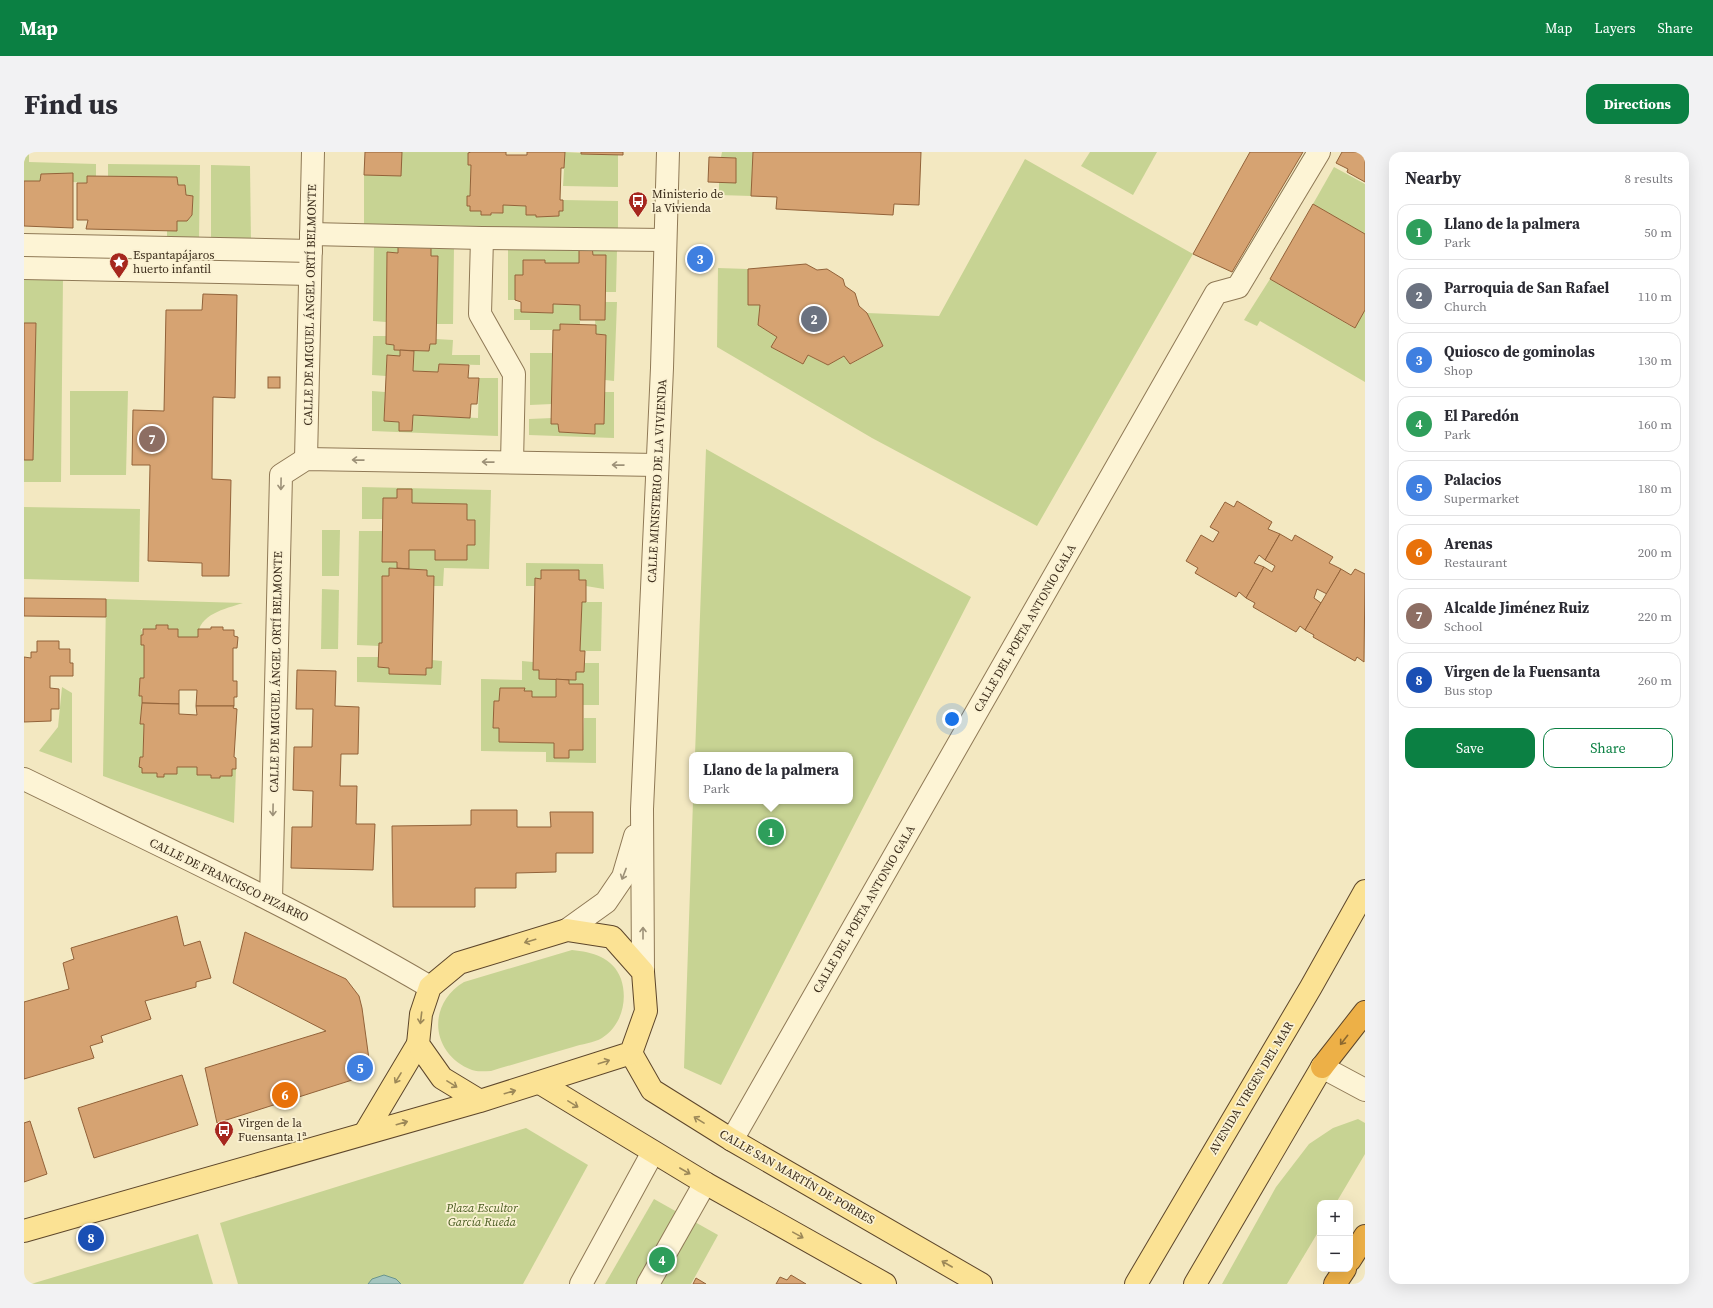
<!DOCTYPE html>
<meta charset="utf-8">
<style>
:root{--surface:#fff;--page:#f2f2f3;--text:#2b2b33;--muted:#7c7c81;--line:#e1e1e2;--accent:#0b8043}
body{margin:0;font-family:"Source Serif 4",serif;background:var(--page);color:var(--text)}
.controls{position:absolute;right:12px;bottom:12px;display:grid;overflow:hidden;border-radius:8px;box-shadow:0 4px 16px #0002}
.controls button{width:36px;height:36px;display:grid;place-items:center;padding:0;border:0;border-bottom:1px solid var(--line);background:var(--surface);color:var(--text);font:20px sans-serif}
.you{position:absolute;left:928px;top:567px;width:14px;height:14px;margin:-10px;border:3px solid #fff;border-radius:50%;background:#1a73e8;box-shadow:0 0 0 6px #1a73e833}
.badge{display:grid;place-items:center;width:26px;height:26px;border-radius:50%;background:var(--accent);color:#fff;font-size:13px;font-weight:700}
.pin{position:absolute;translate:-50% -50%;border:2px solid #fff;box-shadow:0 1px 4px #0006}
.popup{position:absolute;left:665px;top:600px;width:164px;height:52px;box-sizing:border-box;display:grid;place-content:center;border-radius:8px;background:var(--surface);filter:drop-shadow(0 1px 3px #0005);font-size:13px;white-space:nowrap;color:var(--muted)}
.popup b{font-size:15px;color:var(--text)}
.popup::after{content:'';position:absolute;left:50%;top:100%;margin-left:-8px;border:8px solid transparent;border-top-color:var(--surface)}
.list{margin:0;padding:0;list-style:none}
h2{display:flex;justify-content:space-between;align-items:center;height:52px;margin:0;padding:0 16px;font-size:17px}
h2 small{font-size:13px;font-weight:400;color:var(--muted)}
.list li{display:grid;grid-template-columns:26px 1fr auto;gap:12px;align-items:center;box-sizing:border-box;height:56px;margin:0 8px 8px;padding:0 8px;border:1px solid var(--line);border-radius:12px}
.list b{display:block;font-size:15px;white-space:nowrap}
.list p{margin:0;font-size:13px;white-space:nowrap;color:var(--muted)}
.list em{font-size:13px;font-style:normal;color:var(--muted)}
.actions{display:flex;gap:8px;padding:12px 16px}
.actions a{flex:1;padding:9px 0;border:1px solid var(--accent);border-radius:12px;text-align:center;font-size:14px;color:var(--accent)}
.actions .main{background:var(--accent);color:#fff}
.map{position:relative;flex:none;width:1341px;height:1132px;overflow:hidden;border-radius:12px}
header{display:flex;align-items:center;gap:24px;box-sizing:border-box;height:56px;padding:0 20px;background:var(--accent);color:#fff}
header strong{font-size:19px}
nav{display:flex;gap:22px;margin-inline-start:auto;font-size:14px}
.intro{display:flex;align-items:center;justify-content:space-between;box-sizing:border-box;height:96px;padding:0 24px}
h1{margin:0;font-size:28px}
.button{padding:10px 18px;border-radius:12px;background:var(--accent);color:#fff;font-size:14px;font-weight:700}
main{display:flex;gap:24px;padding:0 24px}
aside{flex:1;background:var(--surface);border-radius:12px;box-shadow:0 4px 16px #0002}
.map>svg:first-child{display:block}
</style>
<header>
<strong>Map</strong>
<nav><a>Map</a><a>Layers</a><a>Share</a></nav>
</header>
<div class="intro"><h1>Find us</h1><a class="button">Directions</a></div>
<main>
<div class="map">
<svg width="1341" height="1132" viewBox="0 0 1341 1132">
<rect width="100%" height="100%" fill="#f3e8c1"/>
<!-- green -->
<g fill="#c7d393">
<polygon points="0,0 5,0 5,10 72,12 72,24 63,24 63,31 49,30 49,21 17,22 16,29 0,29"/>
<polygon points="378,0 447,0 444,1 444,13 447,13 446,44 443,44 443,54 446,54 446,59 457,59 457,63 479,61 479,53 502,54 502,63 512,63 512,65 535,64 535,59 539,58 539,48 594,49 594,79 412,73 340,75 340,23"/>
<polygon points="541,0 594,3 594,35 539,34"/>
<polygon points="698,0 729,0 727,44 695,43 695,30 712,30 712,6 697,5"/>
<polygon points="1066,0 1133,0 1109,43 1057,14"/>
<polygon points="1001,7 1169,102 1013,374 848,286 693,195 694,116 724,117 724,153 736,153 734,173 753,185 747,195 779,212 784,203 804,213 820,204 827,212 859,194 843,161 915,164"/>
<polygon points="84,12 176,13 175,90 143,89 143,79 153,79 153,69 163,69 168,63 169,45 162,43 161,33 154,33 153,25 84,24"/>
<polygon points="187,13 226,14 227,91 187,89"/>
<polygon points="1310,15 1341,32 1341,82 1289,52"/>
<polygon points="350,94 374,95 374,101 363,100 362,170 349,169"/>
<polygon points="484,95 555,96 555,111 521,111 499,108 499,123 491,123 491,148 484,148"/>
<polygon points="407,96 430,96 429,172 412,172 414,104 407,104"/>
<polygon points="569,98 593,98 592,140 582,140 582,103 569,103"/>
<polygon points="0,123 39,124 37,330 0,330 0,308 9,308 12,171 0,171"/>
<polygon points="1246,127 1330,176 1341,158 1341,230 1236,169 1233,174 1220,168"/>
<polygon points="581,150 593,150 590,229 581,228 582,183 572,182 571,168 581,168"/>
<polygon points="529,152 556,153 556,172 536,172 536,178 506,178 506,168 490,168 490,157 497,157 497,160 528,161"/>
<polygon points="349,184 362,184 362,192 370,193 370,198 376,198 376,204 363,204 362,224 348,223"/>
<polygon points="412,187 429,188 428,203 456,203 456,213 415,212 414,220 389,219 390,199 405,199 406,192 412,192"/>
<polygon points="506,201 528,201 528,252 506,253"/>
<polygon points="455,226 474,226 474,284 348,279 348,239 361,240 360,269 375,270 375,278 388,279 389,263 454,266"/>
<polygon points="46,239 104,239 102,323 46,323"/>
<polygon points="581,240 590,240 590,286 505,283 505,267 528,266 534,272 535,280 571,282 571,272 580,272"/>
<polygon points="682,297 947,445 697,933 660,916 669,649 826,649 826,603 671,603"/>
<polygon points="338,335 467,338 465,417 420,416 419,434 410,434 403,424 403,418 385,417 385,398 411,398 411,408 443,408 443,393 451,368 443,368 388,351 388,337 373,337 373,346 359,346 358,367 338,367"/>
<polygon points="0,355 116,357 115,430 0,427"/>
<polygon points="298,378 316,378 315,424 298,424"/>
<polygon points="335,379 359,379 358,410 373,410 373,416 365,416 365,424 358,425 358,491 355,494 333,493"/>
<polygon points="502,411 579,412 580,437 562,434 562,428 555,428 554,418 517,418 517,427 511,426 511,434 502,434"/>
<polygon points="298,437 315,438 314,497 297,497"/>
<path d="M82,447L219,451C201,457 174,462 174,485H154V477H144L143,473H132V477H117L119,483H117V492L120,493V526H116L115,544H118L116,572H120L119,605H116L115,615L118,616V620L133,621V625H140V622H153V615H173L174,623H187L188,626H196V624L208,617H212L210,671L79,624Z"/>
<polygon points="558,450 578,450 577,499 556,499"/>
<polygon points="333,505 355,505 365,516 365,522 402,523 402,516 408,508 418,509 417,533 333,530"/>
<polygon points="498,509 509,510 509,518 515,518 515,527 532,527 532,545 508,545 508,539 500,539 500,536 476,536 475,549 470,550 469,576 475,576 475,590 530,591 545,606 545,598 559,598 560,566 572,566 572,611 522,610 522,600 457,599 457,527 498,528"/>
<polygon points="560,511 575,511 575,553 559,553 559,532 545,532 545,528 552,528 552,520"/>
<polygon points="38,535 48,541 48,611 15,599 34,575"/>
<path d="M548,798C568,800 589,805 597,827C604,848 598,873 578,886C570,891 557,892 549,895C521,903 494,911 467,919C461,919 453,920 448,918C407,902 402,853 440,830Z"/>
<polygon points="1334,967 1341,971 1341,1002 1312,1051 1296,1051 1296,1077 1263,1132 1198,1132 1252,1035 1285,992 1309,976"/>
<polygon points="502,976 564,1013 499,1132 214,1132 196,1071"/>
<polygon points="630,1047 694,1083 667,1132 581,1132"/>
<polygon points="174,1082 189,1132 7,1132"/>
</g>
<!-- water -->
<polygon fill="#a4c5be" stroke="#69958d" points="360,1123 372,1127 377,1132 344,1132 348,1127"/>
<!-- building -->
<g fill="#d6a372" stroke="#926239">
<polygon points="341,0 378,0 377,24 340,23"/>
<polygon points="447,0 482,0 482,3 503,3 503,0 541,0 540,16 537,16 536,48 539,48 539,59 535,59 535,64 512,65 512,63 502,63 502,54 479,53 479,61 467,61 467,63 457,63 457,59 446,59 446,54 443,54 443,44 446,44 447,13 444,13 444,1"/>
<polygon points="557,0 599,0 599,3 557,2"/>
<polygon points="729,0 897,0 895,53 870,52 869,63 752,57 753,45 727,44"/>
<polygon points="1226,0 1279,0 1208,120 1169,102"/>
<polygon points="1318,0 1341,0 1341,30 1323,20 1324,17 1312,11"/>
<polygon points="685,5 712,6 712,31 684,30"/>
<polygon points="49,21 49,76 0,74 0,29 16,29 17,22"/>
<polygon points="63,24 153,25 154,33 161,33 162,43 169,44 168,63 163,69 153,69 153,79 62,77 64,68 53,68 53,31 63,31"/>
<polygon points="1289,52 1341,82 1341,158 1331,176 1246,127"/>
<polygon points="374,92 407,92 407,104 414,104 412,192 406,192 405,199 370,198 370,193 362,192 363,100 374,101"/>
<polygon points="568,94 569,103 582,103 581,168 556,168 556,153 529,152 529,161 497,160 497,150 491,148 491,123 499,123 499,108 521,108 521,111 555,111 555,96"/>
<polygon points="669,101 684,102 683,114 669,113"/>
<polygon points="782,112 793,118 803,117 819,127 821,134 831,141 835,154 843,161 859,194 826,212 820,204 804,213 784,203 779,212 747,195 753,185 734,173 736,153 724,153 724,117"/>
<polygon points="179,142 213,143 211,246 189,245 188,327 207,328 205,424 178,424 178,411 124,409 126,313 108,313 109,258 140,259 142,158 178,158"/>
<polygon points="0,171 12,171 9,308 0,308"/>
<polygon points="536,172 572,173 572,182 582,183 580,272 571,272 571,282 535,280 534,272 527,272 529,178 536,178"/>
<polygon points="376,198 390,199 389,219 414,220 415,212 445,213 444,226 455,226 453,252 447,252 446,266 389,263 388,279 375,279 375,270 360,269 363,203 376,204"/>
<rect x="244" y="225" width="12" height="11"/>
<polygon points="373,337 388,337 388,351 443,352 443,368 451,368 451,393 443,393 443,408 411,408 411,398 385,398 385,417 373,416 373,410 358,410 359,346 373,346"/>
<polygon points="1213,349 1248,370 1244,377 1256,382 1241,408 1235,403 1230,411 1240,415 1222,446 1215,440 1212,445 1171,421 1174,416 1162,409 1177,383 1189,390 1195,380 1186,375 1201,350 1210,355"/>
<polygon points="1256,382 1268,389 1271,383 1309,405 1305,411 1317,417 1303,442 1293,437 1290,446 1297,451 1281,478 1276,474 1272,480 1229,455 1231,451 1222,446 1240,415 1248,420 1251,414 1241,408"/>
<polygon points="365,416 403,418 403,424 410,424 408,516 402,516 402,523 365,522 365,516 354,515 355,491 358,491 358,424 365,424"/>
<polygon points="1317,417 1327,423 1331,417 1341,422 1340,510 1333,505 1331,509 1289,485 1290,483 1281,478"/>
<polygon points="517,418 555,418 555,428 562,428 562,450 558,450 556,499 561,499 560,520 552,520 552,528 515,527 515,518 509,518 511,426 517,427"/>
<polygon points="0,446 82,447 82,465 0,464"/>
<polygon points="132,473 144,473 144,477 154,477 154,485 174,485 174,477 187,477 187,475 199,475 199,478 210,478 210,484 214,485 213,496 209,496 209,529 213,529 213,545 210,545 210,554 172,554 173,538 155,538 155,552 118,551 118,544 115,544 116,526 120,526 120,493 117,493 117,483 119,483 119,477 132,477"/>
<polygon points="13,489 35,489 35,497 46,497 46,511 49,511 49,524 26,524 26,536 35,537 35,557 27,557 27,569 0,570 0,505 7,506 7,500 13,500"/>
<polygon points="273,518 312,519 311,554 335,555 334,602 317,602 316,634 333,634 332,672 351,672 349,718 267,716 268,675 288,675 289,639 269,638 270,595 288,595 289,557 272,557"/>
<polygon points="532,527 545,528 545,532 559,532 559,598 545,598 545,606 530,606 530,591 475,590 475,576 469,576 470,549 475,549 476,536 501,536 500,539 508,539 508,545 532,545"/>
<polygon points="118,551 155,552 155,562 173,563 172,554 210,554 209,556 213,557 210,605 212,606 212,617 208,617 208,624 196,624 196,626 187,626 187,623 173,623 173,615 153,615 153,622 140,622 140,625 133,625 133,621 118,621 118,616 115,615 116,605 119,605 120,572 116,572"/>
<polygon points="447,658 493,658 493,675 527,675 526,660 569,660 569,701 532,701 532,720 492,721 492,736 451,736 451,755 369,755 368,674 447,673"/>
<polygon points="153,764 160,794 176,789 187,826 172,830 172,835 121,849 127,867 77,884 79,890 66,894 70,906 0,927 0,850 45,837 39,811 50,807 47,796"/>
<polygon points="221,780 322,827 335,844 338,856 347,922 193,971 181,916 302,879 209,831"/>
<polygon points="158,923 174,973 70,1006 54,956"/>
<polygon points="6,969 23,1022 0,1030 0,971"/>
<polygon points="767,1123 782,1132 752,1132 756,1125 763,1128"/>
<polygon points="672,1126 682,1132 669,1132"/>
</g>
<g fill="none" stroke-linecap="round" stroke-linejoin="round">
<defs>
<g id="minor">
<polyline points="287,82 458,86 641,88"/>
<polyline points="458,86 456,162 490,222 488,310"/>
<polyline points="0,93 287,99"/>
<polyline points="0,116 286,122"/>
<polyline points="282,307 289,0"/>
<path d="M0,627C137,694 275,758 406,835"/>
<polyline points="247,748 257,323 282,307 633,313"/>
<polyline points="543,778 582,750 599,725 611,684"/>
<polyline points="619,820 618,657 638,216 644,0"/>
<polyline points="1298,915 1341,938"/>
<polyline points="708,988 1192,141 1214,135 1295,0"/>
<polyline points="557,1132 629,1000"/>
<polyline points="624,1132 681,1031"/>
</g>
<g id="major">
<polyline points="607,901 628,938 708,988 957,1132"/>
<polyline points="516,931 681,1031 861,1132"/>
<polyline points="341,981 394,892"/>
<polyline points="0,1079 456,949 607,901 622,859 619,820 588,785 543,778 435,811 406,835 397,862 394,892 418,926 456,949"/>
<polyline points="1112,1132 1287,835 1341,739"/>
<polyline points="1171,1132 1298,915"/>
</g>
<g id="highway">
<polyline points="1298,915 1341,860"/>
<polyline points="1326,1108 1341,1084"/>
<polyline points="1311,1132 1321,1117"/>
</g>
</defs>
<!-- minor casing -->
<use href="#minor" stroke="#8f7956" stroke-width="24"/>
<!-- major casing -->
<use href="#major" stroke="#5d462b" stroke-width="24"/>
<!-- highway casing -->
<use href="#highway" stroke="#5d462b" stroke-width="24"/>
<!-- minor -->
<use href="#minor" stroke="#fdf4d5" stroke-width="22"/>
<!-- major -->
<use href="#major" stroke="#fbe294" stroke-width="22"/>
<!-- highway -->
<use href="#highway" stroke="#edb047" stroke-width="22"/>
</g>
<!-- one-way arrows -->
<defs><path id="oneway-shaft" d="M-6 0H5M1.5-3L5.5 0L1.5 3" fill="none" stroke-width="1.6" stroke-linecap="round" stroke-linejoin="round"/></defs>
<g stroke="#9d9178">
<use href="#oneway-shaft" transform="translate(334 308) rotate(-179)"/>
<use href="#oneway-shaft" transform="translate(464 310) rotate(-179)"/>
<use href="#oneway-shaft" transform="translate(594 313) rotate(-179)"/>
<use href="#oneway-shaft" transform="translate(257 332) rotate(91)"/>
<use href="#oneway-shaft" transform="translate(249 658) rotate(91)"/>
<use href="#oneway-shaft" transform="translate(600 722) rotate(111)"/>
<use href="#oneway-shaft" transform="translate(619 781) rotate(-90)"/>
</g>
<g stroke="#9c8858">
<use href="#oneway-shaft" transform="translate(506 789) rotate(163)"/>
<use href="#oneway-shaft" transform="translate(397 866) rotate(97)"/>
<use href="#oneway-shaft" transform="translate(580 910) rotate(-18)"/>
<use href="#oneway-shaft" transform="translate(374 926) rotate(121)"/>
<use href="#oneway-shaft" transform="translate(428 932) rotate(32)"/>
<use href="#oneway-shaft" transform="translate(486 940) rotate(-16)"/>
<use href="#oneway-shaft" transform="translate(549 952) rotate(31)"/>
<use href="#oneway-shaft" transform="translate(675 968) rotate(-148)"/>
<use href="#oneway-shaft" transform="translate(378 971) rotate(-16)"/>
<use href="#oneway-shaft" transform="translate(661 1019) rotate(30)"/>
<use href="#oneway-shaft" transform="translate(774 1083) rotate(29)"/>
<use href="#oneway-shaft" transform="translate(923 1112) rotate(-150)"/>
</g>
<use stroke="#8c682f" href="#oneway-shaft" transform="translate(1320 888) rotate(128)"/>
<!-- icons -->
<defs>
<symbol id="bus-pin" viewBox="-11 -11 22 30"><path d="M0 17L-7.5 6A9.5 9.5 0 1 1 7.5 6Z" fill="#a6271e" stroke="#faf1d2"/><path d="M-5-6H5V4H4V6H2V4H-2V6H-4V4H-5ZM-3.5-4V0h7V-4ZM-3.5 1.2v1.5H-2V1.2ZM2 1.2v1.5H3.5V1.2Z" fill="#fff"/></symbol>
<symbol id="sight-pin" viewBox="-11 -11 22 30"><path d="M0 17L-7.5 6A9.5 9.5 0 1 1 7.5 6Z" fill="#a6271e" stroke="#faf1d2"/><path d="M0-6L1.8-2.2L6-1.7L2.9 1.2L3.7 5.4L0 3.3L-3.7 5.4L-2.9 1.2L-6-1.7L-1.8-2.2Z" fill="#fff"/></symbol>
</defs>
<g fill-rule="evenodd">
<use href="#bus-pin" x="603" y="38" width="22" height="30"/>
<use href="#sight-pin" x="84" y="99" width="22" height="30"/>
<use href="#bus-pin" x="189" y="967" width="22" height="30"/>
</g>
<g text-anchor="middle" stroke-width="3.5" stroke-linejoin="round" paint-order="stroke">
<!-- poi labels -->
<g font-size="12" fill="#3d2e1c" stroke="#faf1d2" text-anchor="start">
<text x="628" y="46">Ministerio de<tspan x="628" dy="14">la Vivienda</tspan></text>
<text x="109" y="107">Espantapájaros<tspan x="109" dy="14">huerto infantil</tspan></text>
<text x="214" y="975">Virgen de la<tspan x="214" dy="14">Fuensanta 1ª</tspan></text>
</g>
<!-- street labels -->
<g font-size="12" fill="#3d2e1c" stroke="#faf1d2">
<text transform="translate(286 153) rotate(-89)" y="4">CALLE DE MIGUEL ÁNGEL ORTÍ BELMONTE</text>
<text transform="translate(633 329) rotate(-87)" y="4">CALLE MINISTERIO DE LA VIVIENDA</text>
<text transform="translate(1001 476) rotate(-60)" y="4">CALLE DEL POETA ANTONIO GALA</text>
<text transform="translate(252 520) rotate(-89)" y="4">CALLE DE MIGUEL ÁNGEL ORTÍ BELMONTE</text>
<text transform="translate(205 728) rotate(26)" y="4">CALLE DE FRANCISCO PIZARRO</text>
<text transform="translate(840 757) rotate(-60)" y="4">CALLE DEL POETA ANTONIO GALA</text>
<text transform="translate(1227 936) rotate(-59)" y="4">AVENIDA VIRGEN DEL MAR</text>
<text transform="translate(773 1025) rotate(30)" y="4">CALLE SAN MARTÍN DE PORRES</text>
</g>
<!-- park labels -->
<g font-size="12" font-style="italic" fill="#495c20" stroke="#faf1d2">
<text x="458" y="1060">Plaza Escultor<tspan x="458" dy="14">García Rueda</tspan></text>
</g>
</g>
</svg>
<div class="controls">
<button>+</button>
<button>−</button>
</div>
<div class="you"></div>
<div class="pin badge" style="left:747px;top:680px;background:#2e9e5b">1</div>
<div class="popup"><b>Llano de la palmera</b>Park</div>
<div class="pin badge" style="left:790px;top:167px;background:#6b7280">2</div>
<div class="pin badge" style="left:676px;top:107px;background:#3f7fe0">3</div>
<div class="pin badge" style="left:638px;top:1108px;background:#2e9e5b">4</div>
<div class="pin badge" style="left:336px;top:916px;background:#3f7fe0">5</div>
<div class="pin badge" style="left:261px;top:943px;background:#e8710a">6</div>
<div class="pin badge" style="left:128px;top:287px;background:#8d6e63">7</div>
<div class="pin badge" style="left:67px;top:1086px;background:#1a4fb4">8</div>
</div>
<aside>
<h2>Nearby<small>8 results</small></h2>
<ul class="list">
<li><span class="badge" style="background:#2e9e5b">1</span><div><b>Llano de la palmera</b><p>Park</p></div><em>50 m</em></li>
<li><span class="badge" style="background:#6b7280">2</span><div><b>Parroquia de San Rafael</b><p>Church</p></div><em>110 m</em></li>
<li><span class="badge" style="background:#3f7fe0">3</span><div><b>Quiosco de gominolas</b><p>Shop</p></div><em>130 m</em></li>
<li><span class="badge" style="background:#2e9e5b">4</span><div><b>El Paredón</b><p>Park</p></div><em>160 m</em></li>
<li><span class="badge" style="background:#3f7fe0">5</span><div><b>Palacios</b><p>Supermarket</p></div><em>180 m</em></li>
<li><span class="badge" style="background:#e8710a">6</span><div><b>Arenas</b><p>Restaurant</p></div><em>200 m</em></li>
<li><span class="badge" style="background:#8d6e63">7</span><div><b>Alcalde Jiménez Ruiz</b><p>School</p></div><em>220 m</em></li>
<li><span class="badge" style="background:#1a4fb4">8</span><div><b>Virgen de la Fuensanta</b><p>Bus stop</p></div><em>260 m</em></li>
</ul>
<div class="actions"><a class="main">Save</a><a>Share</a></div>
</aside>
</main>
